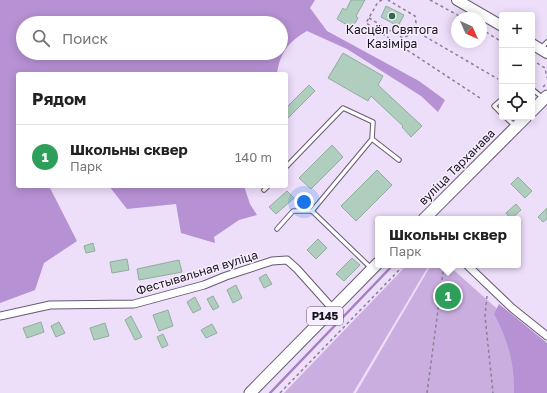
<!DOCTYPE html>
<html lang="ru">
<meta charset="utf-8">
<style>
:root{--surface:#fff;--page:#f2f2f2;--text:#222;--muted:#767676;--line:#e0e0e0;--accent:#7c3aed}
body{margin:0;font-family:"Golos Text",sans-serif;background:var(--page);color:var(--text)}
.controls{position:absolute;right:12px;top:12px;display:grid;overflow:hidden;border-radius:4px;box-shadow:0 2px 10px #0003}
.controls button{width:36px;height:36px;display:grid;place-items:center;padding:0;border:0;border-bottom:1px solid var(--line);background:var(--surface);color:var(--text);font:20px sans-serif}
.compass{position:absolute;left:451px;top:12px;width:36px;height:36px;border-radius:50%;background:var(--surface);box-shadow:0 2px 10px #0003;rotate:135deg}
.you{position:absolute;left:304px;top:202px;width:14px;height:14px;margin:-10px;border:3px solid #fff;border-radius:50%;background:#1a73e8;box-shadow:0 0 0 6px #1a73e833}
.badge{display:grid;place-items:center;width:26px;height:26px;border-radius:50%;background:var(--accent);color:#fff;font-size:13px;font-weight:700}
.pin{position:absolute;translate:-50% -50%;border:2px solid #fff;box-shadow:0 1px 4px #0006}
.popup{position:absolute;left:375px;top:216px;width:146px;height:52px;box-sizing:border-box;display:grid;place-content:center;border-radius:4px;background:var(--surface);filter:drop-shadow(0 1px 3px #0005);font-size:13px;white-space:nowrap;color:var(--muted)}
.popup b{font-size:15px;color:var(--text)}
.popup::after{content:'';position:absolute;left:50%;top:100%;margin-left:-8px;border:8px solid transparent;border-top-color:var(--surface)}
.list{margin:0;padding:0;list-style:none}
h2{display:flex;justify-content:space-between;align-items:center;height:52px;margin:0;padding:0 16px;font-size:17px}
h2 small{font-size:13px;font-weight:400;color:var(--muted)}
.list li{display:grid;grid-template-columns:26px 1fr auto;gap:12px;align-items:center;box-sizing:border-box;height:64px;padding:0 16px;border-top:1px solid var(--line)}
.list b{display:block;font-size:15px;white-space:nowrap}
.list p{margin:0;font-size:13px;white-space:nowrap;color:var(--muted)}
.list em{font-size:13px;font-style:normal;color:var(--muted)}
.icon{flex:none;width:22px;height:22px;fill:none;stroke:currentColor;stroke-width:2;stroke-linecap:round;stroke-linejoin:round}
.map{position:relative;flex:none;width:547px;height:393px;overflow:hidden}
.search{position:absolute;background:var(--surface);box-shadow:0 2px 10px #0003;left:16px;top:16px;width:272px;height:44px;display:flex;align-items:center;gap:10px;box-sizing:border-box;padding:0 14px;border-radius:22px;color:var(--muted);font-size:15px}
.panel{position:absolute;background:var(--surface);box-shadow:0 2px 10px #0003;left:16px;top:72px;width:272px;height:116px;border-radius:4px}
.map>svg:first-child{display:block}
</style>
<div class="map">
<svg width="547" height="393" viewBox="0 0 547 393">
<rect width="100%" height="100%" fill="#eddefa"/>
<!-- green -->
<g fill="#caaee0">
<polygon points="407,265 429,265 353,393 284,393"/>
<polygon points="431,265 448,265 530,338 547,393 356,393"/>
</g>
<!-- forest -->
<g fill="#b691d3" fill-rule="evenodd">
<path d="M0,0H315L310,8L327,31L419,81L445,100L438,112L421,96L347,49L307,31C289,41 280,53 277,74H18V186H49L77,241L44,263L35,290L0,303ZM23,23H281V53H23Z"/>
<polygon points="109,186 244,186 250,204 257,215 239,220 214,237 215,243 181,233 176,204 127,209"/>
<path d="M499,304L547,343V393H514C515,365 508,339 494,314Z"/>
</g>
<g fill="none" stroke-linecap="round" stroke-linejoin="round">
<!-- stream -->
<polyline stroke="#a480c0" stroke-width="2.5" points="270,393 393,265"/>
</g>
<!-- building -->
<g fill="#afcebe" stroke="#8fad9e">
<polygon points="351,0 365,0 356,16 358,18 352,28 337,19 343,8 346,10"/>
<polygon points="386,6 404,15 398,26 381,17"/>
<polygon points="343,53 383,76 378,85 422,126 411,137 402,127 403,126 371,96 368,101 328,78"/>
<polygon points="309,85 315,91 286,120 286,108"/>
<polygon points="332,145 343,157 311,189 299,178"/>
<polygon points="377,170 392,185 356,221 341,206"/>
<polygon points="518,177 532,191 525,198 511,184"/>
<polygon points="287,191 294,198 276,214 269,207"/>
<polygon points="516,204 521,210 511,219 506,213"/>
<polygon points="547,208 547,219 543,222 538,217"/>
<polygon points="318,239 327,248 316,259 307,250"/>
<polygon points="93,243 95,251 86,253 84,246"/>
<polygon points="352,258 360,265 344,281 336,274"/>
<polygon points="127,259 129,270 112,273 110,262"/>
<polygon points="179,260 182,272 139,280 137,269"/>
<polygon points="266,274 272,284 264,288 259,278"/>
<polygon points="236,285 242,298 233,303 227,290"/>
<polygon points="213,296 219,307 213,310 207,299"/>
<polygon points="195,297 201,309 193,313 187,302"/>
<polygon points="168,310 173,326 159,331 153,315"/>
<polygon points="131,316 142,337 135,340 125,320"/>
<polygon points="41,322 44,332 27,338 23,328"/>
<polygon points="59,322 65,333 56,337 51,326"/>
<polygon points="105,323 109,336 94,340 90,328"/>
<polygon points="212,324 217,333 206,338 201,330"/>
<polygon points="163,334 168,345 162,348 157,337"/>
</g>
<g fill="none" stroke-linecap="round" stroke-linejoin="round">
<defs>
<g id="lane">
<polyline points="541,48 547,42"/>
<polyline points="532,89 543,98"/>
<polyline points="502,99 494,106 502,114"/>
<polyline points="505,117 515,126"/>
<polyline points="372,139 399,160"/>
<polyline points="286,167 343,108 373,122 372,139 312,211"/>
<polyline points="264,190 268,186"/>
<polyline points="277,229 293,211 312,211 371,268"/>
</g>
<g id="street">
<polyline points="467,265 512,308 547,336"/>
<polyline points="0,316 50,305 134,304 204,285 226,276 272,261 287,260 297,269 332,308"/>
</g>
<g id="secondary">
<polyline points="457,0 502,26"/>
<polyline points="532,44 547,53"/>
</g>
<g id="primary">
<polyline points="532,111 547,96"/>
<polyline points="424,219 526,117"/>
<polyline points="250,393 378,263"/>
</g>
</defs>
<!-- lane casing -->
<use href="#lane" stroke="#675a71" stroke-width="5.5"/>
<!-- street casing -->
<use href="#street" stroke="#675a71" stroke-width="9"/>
<!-- secondary casing -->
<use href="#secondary" stroke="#675a71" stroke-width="12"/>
<!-- primary casing -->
<use href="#primary" stroke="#675a71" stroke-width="13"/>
<!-- path -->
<g stroke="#8a8094" stroke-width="1.5" stroke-dasharray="3 3" stroke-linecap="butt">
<polyline points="382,0 378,2 366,23 480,98"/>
<polyline points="430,0 463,18"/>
<polyline points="369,18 403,38 409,35 416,23 415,16 388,0"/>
<polyline points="481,29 502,42"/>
<polyline points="414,30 498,79"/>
<polyline points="532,60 545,68 547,78"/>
<polyline points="543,87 547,83"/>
<polyline points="487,296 485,316 493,393"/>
<polyline points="280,393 404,265"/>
<polyline points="427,393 444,265"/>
</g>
<!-- lane -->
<use href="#lane" stroke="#fff" stroke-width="3.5"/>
<!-- street -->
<use href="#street" stroke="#fff" stroke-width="7"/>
<!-- secondary -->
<use href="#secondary" stroke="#fff" stroke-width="10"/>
<!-- primary -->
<use href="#primary" stroke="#fff" stroke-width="11"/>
</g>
<!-- markers -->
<circle fill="#306850" stroke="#f7eeff" stroke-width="1.5" cx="392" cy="16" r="4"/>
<g text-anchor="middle" stroke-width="3" stroke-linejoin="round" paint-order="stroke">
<!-- shield labels -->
<rect fill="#f7eeff" stroke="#5c5562" stroke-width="1" x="307" y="307" width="36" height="18" rx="3"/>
<g font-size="11" font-weight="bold" fill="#19141e">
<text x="325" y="320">Р145</text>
</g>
<!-- poi labels -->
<g font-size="12" fill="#19141e" stroke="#f7eeff">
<text x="392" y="34">Касцёл Святога<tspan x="392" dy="14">Казіміра</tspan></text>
</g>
<!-- street labels -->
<g font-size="12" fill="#19141e" stroke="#f7eeff">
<text transform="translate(457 167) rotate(-45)" y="4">вуліца Тарханава</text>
<text transform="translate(197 273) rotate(-17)" y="4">Фестывальная вуліца</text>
</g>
</g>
</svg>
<div class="controls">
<button>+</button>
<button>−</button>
<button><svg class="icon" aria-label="locate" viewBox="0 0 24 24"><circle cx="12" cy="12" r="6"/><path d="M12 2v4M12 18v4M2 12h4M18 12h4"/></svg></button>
</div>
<svg class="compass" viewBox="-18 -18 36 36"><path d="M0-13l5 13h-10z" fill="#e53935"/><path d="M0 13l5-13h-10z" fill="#767676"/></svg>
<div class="you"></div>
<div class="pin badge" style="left:448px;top:296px;background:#2e9e5b">1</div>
<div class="popup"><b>Школьны сквер</b>Парк</div>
<div class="search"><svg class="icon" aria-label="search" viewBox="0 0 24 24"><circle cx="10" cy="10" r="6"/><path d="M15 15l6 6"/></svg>Поиск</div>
<section class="panel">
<h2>Рядом<small></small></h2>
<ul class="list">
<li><span class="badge" style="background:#2e9e5b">1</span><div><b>Школьны сквер</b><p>Парк</p></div><em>140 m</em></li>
</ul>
</section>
</div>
